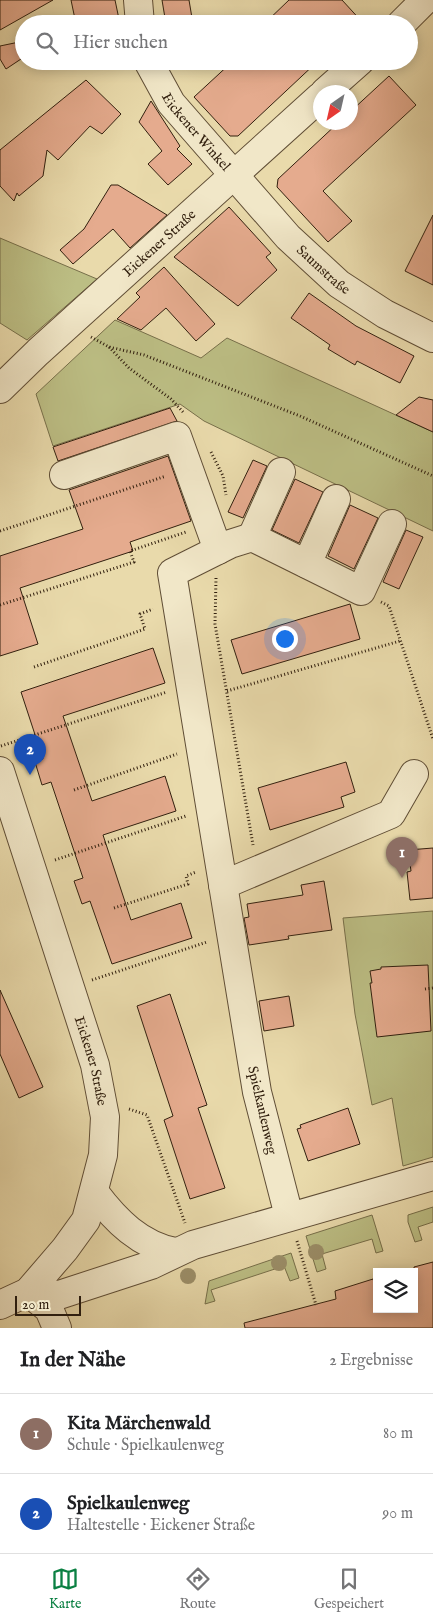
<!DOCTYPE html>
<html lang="de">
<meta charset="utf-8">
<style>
:root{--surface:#fff;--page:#f2f2f2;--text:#202124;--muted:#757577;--line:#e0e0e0;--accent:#0b8043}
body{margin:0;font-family:"IM FELL English",serif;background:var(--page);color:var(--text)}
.controls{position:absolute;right:15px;bottom:15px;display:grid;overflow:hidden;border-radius:0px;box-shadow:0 2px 12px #0003}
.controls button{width:45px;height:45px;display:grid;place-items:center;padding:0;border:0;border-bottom:1px solid var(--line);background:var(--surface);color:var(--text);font:25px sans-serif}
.compass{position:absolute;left:313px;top:85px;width:45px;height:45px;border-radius:50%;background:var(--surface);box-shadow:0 2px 12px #0003;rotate:214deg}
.scale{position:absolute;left:15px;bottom:12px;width:66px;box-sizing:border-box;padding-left:5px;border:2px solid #32200f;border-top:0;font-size:14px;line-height:18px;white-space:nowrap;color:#32200f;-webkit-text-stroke:4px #f1e7c8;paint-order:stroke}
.you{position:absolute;left:284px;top:638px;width:18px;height:18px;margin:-12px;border:4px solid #fff;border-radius:50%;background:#1a73e8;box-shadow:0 0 0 8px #1a73e833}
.badge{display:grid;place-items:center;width:32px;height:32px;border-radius:50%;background:var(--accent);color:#fff;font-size:16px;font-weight:700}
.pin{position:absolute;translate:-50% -41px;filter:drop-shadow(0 1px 2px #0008)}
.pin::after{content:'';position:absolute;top:26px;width:18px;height:15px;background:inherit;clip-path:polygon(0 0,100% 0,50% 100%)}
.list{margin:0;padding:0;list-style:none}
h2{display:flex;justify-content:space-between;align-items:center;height:65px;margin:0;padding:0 20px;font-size:21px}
h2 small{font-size:16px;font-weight:400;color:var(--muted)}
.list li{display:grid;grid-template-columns:32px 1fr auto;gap:15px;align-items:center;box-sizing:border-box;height:80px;padding:0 20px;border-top:1px solid var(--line)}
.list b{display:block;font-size:19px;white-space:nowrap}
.list p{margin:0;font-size:16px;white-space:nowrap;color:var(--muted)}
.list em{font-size:16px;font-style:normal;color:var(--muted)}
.icon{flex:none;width:28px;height:28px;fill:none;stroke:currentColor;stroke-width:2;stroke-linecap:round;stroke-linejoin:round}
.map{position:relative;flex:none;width:433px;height:1328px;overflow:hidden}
.search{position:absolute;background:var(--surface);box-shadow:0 2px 12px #0003;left:15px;right:15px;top:15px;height:55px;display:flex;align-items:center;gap:12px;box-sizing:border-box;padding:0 18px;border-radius:28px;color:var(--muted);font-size:19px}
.sheet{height:225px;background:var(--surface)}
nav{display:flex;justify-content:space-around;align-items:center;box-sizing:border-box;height:70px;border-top:1px solid var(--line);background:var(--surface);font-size:14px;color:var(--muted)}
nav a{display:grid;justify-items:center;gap:2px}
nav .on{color:var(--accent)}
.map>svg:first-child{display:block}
</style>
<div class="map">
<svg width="433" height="1328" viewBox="0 0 433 1328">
<rect width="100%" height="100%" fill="#e9daab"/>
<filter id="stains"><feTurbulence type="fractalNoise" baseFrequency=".004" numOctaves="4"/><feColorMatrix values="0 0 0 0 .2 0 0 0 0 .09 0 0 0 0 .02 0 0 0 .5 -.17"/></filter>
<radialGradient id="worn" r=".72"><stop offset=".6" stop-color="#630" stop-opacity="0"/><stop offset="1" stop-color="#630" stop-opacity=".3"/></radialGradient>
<!-- green -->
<g fill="#bcbe84" stroke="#776f4a">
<polygon points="0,238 97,279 27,340 0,323"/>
<polygon points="115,320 201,358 227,338 433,432 433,531 204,421 180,404 53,446 36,394"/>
<polygon points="433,911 433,1157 403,1166 392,1098 372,1105 355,1014 343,918"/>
<polygon points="433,1207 433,1222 418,1227 422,1240 415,1242 408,1222 408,1215"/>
<polygon points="372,1215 383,1251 376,1253 372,1239 322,1254 326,1269 317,1272 306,1236"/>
<polygon points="291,1253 299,1278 290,1281 284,1266 211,1290 215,1301 205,1304 209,1281"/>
</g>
<!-- building -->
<g fill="#e5ab8e" stroke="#32200f">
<polygon points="0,0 53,0 0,30"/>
<polygon points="71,0 115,0 120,24 76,24"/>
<polygon points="162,0 189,0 193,24 166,24"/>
<polygon points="289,0 342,0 364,24 264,24"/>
<polygon points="24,41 24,57 6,69 0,59 0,46"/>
<polygon points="233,61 318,61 238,136 230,136 194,97"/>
<polygon points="389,76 416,105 323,191 352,221 328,242 277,187 278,179 339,122 350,122 350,112"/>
<polygon points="86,80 121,114 102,134 90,126 58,160 47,150 43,176 19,196 17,193 14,201 0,186 0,150"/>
<polygon points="151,101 180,146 177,149 192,164 168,185 148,164 162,151 139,122"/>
<polygon points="111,185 118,185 167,215 130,248 113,229 73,264 60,250 84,229"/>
<polygon points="229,207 271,253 266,257 277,270 238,306 174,257"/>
<polygon points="433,215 433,285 405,271"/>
<polygon points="164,267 215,324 196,341 166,308 141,330 117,319 140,297 136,293"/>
<polygon points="309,293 356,326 414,356 400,383 357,361 355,365 328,349 330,345 291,318"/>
<polygon points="419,397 433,400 433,432 396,415"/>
<polygon points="170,408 177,421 58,461 53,447"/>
<polygon points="168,456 191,521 130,542 133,551 20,588 38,644 0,656 0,556 83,529 69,490"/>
<polygon points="253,460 267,466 243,518 228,512"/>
<polygon points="295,479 323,492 299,543 272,530"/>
<polygon points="350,505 378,518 354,569 328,556"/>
<polygon points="406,530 423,537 399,589 383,582"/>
<polygon points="350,604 360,639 242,674 231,640"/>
<polygon points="153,648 165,683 63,716 92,801 165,776 176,811 103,835 131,920 181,903 192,938 112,964 90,901 82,904 74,881 83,878 51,782 42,785 35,762 43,759 21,692"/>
<polygon points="346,762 355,792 341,797 344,807 270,830 258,788"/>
<polygon points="433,848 433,898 410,900 407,872 411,871 408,850"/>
<polygon points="324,881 332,930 288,936 289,939 249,945 244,918 249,917 247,904 303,895 301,885"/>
<polygon points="428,965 431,1031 377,1037 370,983 372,983 370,971 381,969 381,967"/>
<polygon points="0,990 43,1087 19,1098 0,1054"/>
<polygon points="170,994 207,1105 198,1108 225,1188 190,1199 164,1120 173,1116 137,1006"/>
<polygon points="289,996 294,1026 264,1031 259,1001"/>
<polygon points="348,1108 360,1144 308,1161 297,1129 301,1128 300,1125"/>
<polygon points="433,1262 433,1328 245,1328 244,1323 336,1299 335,1291 373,1279 377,1293 377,1309 414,1309 414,1267"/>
</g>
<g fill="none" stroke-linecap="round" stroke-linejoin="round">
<defs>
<g id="minor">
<polyline points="138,0 140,24"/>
<polyline points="401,24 425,0"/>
<path id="s1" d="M148,61L171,103L288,237L339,284L385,314L433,338"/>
<polyline points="325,92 360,61"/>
<path id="s2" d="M0,389L38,352L320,97"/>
<polyline points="64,475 177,436 218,550"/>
<polyline points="252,537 281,472"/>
<polyline points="307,564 336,499"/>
<path id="s3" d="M0,771L95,1065L105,1117L103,1155L86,1220L65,1249L28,1292L0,1305"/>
<polyline points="223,885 391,814 414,774"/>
<path d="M95,1193C116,1221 140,1245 175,1252"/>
<polyline points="289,1216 257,1092 172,573 230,544 252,537 361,591 392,524"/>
<polyline points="28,1292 59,1295 151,1265 193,1245 433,1176"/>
<polyline points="28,1292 49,1309 57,1328"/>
</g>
</defs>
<!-- minor casing -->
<use href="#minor" stroke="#604e36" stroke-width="30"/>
<!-- path -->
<g stroke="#32200f" stroke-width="3" stroke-dasharray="1 2.5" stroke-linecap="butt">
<polyline points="91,337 109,347 144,355 300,416 433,476"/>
<polyline points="109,347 129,368 171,399 183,412"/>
<polyline points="211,452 223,476 226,495"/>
<polyline points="0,531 166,476"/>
<polyline points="216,578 215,624 253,845"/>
<polyline points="381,602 389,606 433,739"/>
<polyline points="0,605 134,562 130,551 186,532"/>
<polyline points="34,667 145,629 140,614 153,609"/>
<polyline points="227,691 400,641"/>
<polyline points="1,746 167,692"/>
<polyline points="74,790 177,754"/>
<polyline points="55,860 186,816"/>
<polyline points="114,908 188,884 186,876 196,872"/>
<polyline points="92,980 207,942"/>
<polyline points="425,989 433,988"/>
<polyline points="129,1109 147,1115 185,1223"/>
<polyline points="297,1241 316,1305"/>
</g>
<!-- minor -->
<use href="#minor" stroke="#f1e7c8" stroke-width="28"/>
</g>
<!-- trees -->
<g fill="#9b8e68">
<circle cx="316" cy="1252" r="8"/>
<circle cx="279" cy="1263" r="8"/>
<circle cx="188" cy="1276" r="8"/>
</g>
<g text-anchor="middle" stroke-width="4" stroke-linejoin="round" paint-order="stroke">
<!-- street labels -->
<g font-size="14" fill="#32200f" stroke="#f1e7c8">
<text dy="5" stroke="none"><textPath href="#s1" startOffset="86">Eickener Winkel</textPath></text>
<text dy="5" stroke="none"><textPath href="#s2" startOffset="216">Eickener Straße</textPath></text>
<text dy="5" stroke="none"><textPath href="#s1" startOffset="274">Saumstraße</textPath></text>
<text dy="5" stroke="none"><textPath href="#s3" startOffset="304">Eickener Straße</textPath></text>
<text transform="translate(263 1110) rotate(77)" y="5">Spielkaulenweg</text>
</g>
</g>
<rect width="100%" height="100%" filter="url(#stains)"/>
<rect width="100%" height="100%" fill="url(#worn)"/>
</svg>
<div class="controls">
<button><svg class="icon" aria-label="layers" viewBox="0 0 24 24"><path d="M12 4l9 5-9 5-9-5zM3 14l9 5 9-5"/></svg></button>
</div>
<svg class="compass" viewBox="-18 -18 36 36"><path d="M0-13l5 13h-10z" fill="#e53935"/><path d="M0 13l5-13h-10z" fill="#757577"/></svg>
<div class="scale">20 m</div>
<div class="you"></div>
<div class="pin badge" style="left:402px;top:878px;background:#8d6e63">1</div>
<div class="pin badge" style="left:30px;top:775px;background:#1a4fb4">2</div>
<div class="search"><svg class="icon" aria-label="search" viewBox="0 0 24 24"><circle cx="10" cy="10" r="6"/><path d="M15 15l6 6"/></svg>Hier suchen</div>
</div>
<section class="sheet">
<h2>In der Nähe<small>2 Ergebnisse</small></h2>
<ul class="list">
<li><span class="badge" style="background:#8d6e63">1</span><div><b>Kita Märchenwald</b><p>Schule · Spielkaulenweg</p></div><em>80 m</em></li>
<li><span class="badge" style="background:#1a4fb4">2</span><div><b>Spielkaulenweg</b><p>Haltestelle · Eickener Straße</p></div><em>90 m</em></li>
</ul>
</section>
<nav>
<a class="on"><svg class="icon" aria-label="map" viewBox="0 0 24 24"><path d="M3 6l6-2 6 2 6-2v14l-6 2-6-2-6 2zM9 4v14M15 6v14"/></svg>Karte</a>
<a><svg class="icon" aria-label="directions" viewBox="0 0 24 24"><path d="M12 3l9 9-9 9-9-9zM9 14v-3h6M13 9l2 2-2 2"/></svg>Route</a>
<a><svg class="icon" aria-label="saved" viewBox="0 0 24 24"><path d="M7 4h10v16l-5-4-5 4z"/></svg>Gespeichert</a>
</nav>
